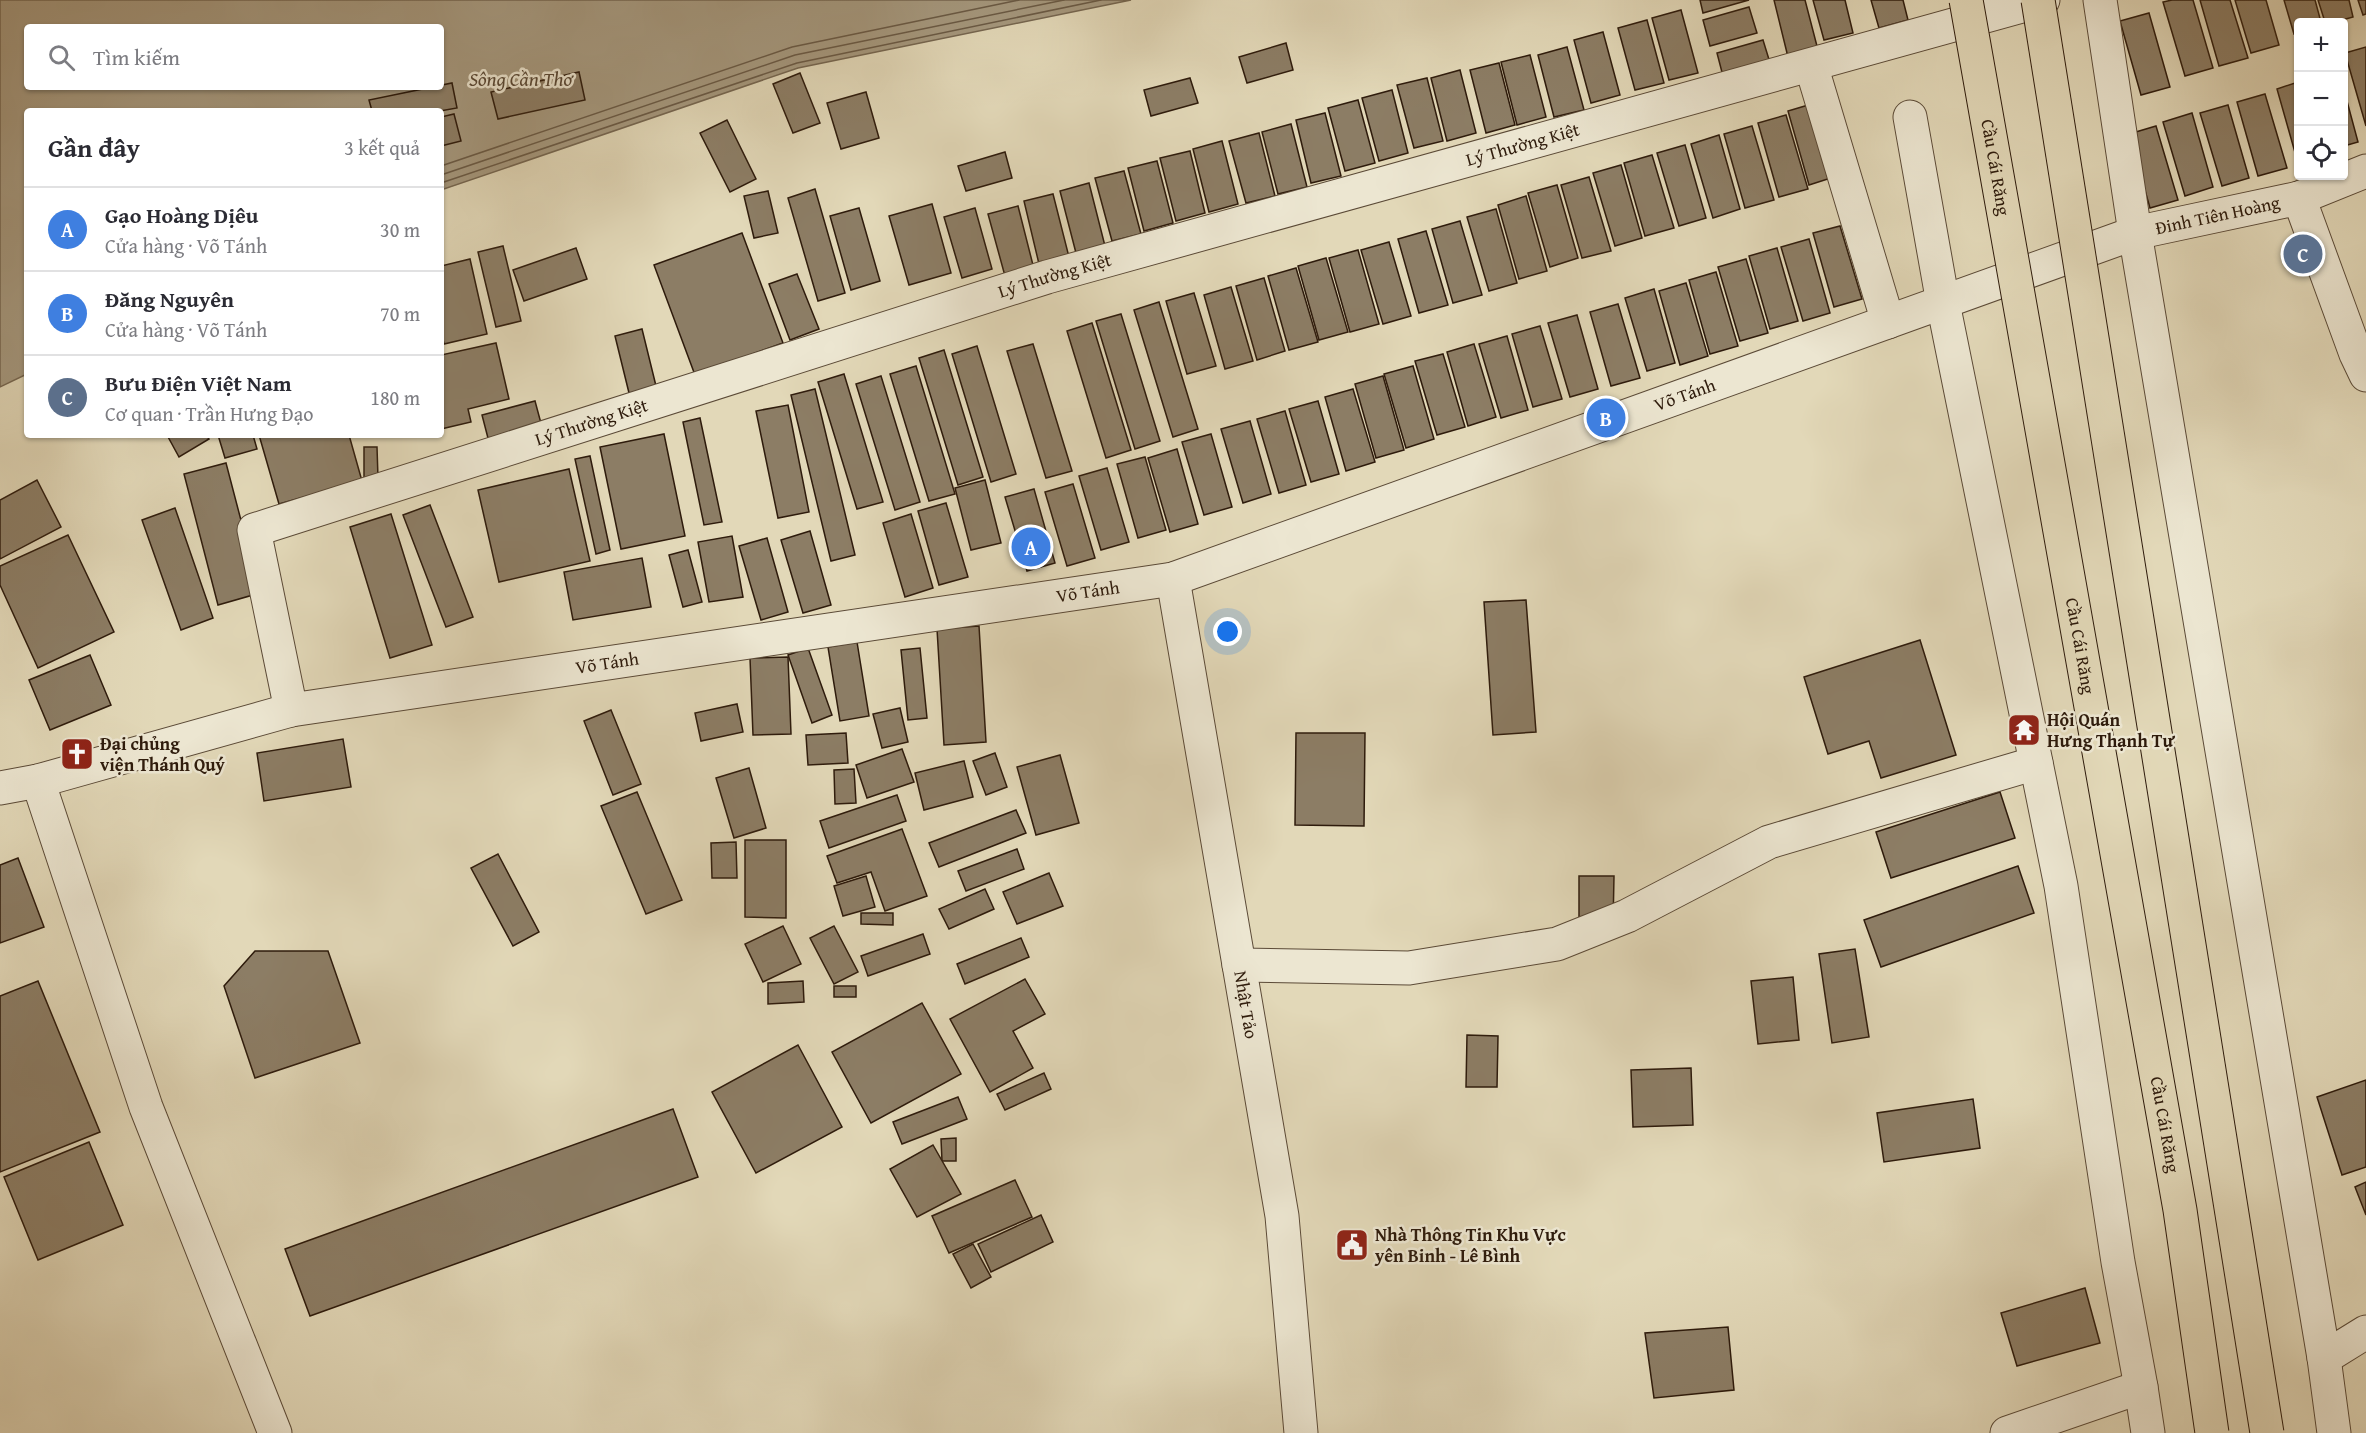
<!DOCTYPE html>
<html lang="vi">
<meta charset="utf-8">
<style>
:root{--surface:#fff;--page:#f2f2f3;--text:#2b2b33;--muted:#7c7c81;--line:#e1e1e2;--accent:#8f2418}
body{margin:0;font-family:"Gentium Book Plus",serif;background:var(--page);color:var(--text)}
.controls{position:absolute;right:18px;top:18px;display:grid;overflow:hidden;border-radius:6px;box-shadow:0 2px 4px #0004}
.controls button{width:54px;height:54px;display:grid;place-items:center;padding:0;border:0;border-bottom:2px solid var(--line);background:var(--surface);color:var(--text);font:30px sans-serif}
.you{position:absolute;left:1228px;top:632px;width:21px;height:21px;margin:-15px;border:4px solid #fff;border-radius:50%;background:#1a73e8;box-shadow:0 0 0 9px #1a73e833}
.badge{display:grid;place-items:center;width:39px;height:39px;border-radius:50%;background:var(--accent);color:#fff;font-size:20px;font-weight:700}
.pin{position:absolute;translate:-50% -50%;border:3px solid #fff;box-shadow:0 2px 6px #0006}
.list{margin:0;padding:0;list-style:none}
h2{display:flex;justify-content:space-between;align-items:center;height:78px;margin:0;padding:0 24px;font-size:26px}
h2 small{font-size:20px;font-weight:400;color:var(--muted)}
.list li{display:grid;grid-template-columns:39px 1fr auto;gap:18px;align-items:center;box-sizing:border-box;height:84px;padding:0 24px;border-top:2px solid var(--line)}
.list b{display:block;font-size:22px;white-space:nowrap}
.list p{margin:0;font-size:20px;white-space:nowrap;color:var(--muted)}
.list em{font-size:20px;font-style:normal;color:var(--muted)}
.icon{flex:none;width:33px;height:33px;fill:none;stroke:currentColor;stroke-width:2;stroke-linecap:round;stroke-linejoin:round}
.map{position:relative;flex:none;width:2366px;height:1433px;overflow:hidden}
.search{position:absolute;background:var(--surface);box-shadow:0 2px 4px #0004;left:24px;top:24px;width:420px;height:66px;display:flex;align-items:center;gap:15px;box-sizing:border-box;padding:0 21px;border-radius:6px;color:var(--muted);font-size:22px}
.panel{position:absolute;background:var(--surface);box-shadow:0 2px 4px #0004;left:24px;top:108px;width:420px;height:330px;border-radius:6px}
.map>svg:first-child{display:block}
</style>
<div class="map">
<svg width="2366" height="1433" viewBox="0 0 2366 1433">
<rect width="100%" height="100%" fill="#e2d8b8"/>
<filter id="stains"><feTurbulence type="fractalNoise" baseFrequency=".00333" numOctaves="4"/><feColorMatrix values="0 0 0 0 .2 0 0 0 0 .09 0 0 0 0 .02 0 0 0 .5 -.17"/></filter>
<radialGradient id="worn" r=".72"><stop offset=".6" stop-color="#630" stop-opacity="0"/><stop offset="1" stop-color="#630" stop-opacity=".3"/></radialGradient>
<!-- water -->
<path fill="#a5987e" stroke="#756650" stroke-width="1.5" fill-rule="evenodd" d="M0,0H1131L798,68L441,190V111H27V374L0,387ZM27,27H441V87H27Z"/>
<g fill="none" stroke-linecap="round" stroke-linejoin="round">
<!-- shore -->
<g stroke="#6a5a45" stroke-width="1.5">
<polyline points="441,166 792,47 1019,0"/>
<polyline points="441,175 795,55 1064,0"/>
<polyline points="441,183 797,63 1101,0"/>
</g>
</g>
<!-- building -->
<g fill="#8c7d65" stroke="#2e1b0c" stroke-width="1.5">
<polygon points="1700,0 1749,0 1703,13"/>
<polygon points="1774,0 1805,0 1818,50 1788,57"/>
<polygon points="1813,0 1845,0 1853,33 1824,40"/>
<polygon points="1871,0 1903,0 1908,20 1879,28"/>
<polygon points="2172,0 2193,0 2213,68 2185,76 2163,2"/>
<polygon points="2200,0 2230,0 2248,58 2219,66"/>
<polygon points="2235,0 2266,0 2279,45 2251,53"/>
<polygon points="2284,0 2315,0 2321,22 2298,22 2298,33 2294,34"/>
<polygon points="2318,0 2349,0 2353,17 2335,22 2325,22"/>
<polygon points="2358,0 2366,0 2366,14 2363,15"/>
<polygon points="1749,7 1757,33 1710,46 1703,20"/>
<polygon points="1681,10 1698,73 1669,80 1652,18"/>
<polygon points="2149,13 2170,87 2141,95 2120,21"/>
<polygon points="1647,20 1664,83 1635,90 1618,28"/>
<polygon points="1603,32 1620,95 1591,103 1574,40"/>
<polygon points="1763,40 1771,66 1724,80 1717,53"/>
<polygon points="1286,43 1293,70 1247,83 1239,57"/>
<polygon points="1567,47 1584,110 1554,117 1538,55"/>
<polygon points="2366,47 2366,126 2345,53"/>
<polygon points="1530,55 1546,117 1517,125 1501,62"/>
<polygon points="1499,63 1515,125 1486,133 1470,70"/>
<polygon points="1460,70 1476,133 1447,141 1431,78"/>
<polygon points="579,72 585,100 498,119 491,92"/>
<polygon points="800,73 820,123 793,133 773,84"/>
<polygon points="1190,78 1198,103 1151,116 1144,90"/>
<polygon points="1427,78 1443,141 1414,148 1397,85"/>
<polygon points="2298,82 2298,163 2277,89"/>
<polygon points="452,83 457,108 440,111 372,111 369,100"/>
<polygon points="1392,90 1408,153 1379,161 1362,98"/>
<polygon points="2344,90 2358,142 2344,146"/>
<polygon points="866,92 879,138 841,149 827,103"/>
<polygon points="2265,94 2287,168 2258,176 2237,102"/>
<polygon points="1358,100 1375,163 1345,171 1328,108"/>
<polygon points="1815,103 1837,176 1809,185 1788,111"/>
<polygon points="2228,105 2249,178 2222,186 2200,113"/>
<polygon points="1325,113 1341,176 1311,183 1296,120"/>
<polygon points="2192,113 2213,187 2185,196 2163,122"/>
<polygon points="454,114 461,141 441,146 441,117"/>
<polygon points="1786,115 1808,189 1779,197 1758,123"/>
<polygon points="727,120 756,179 730,192 700,133"/>
<polygon points="1291,124 1307,187 1278,194 1262,132"/>
<polygon points="1752,126 1774,200 1745,208 1724,134"/>
<polygon points="2156,126 2178,200 2150,208 2129,134"/>
<polygon points="1259,133 1275,196 1246,203 1229,141"/>
<polygon points="1719,135 1740,209 1713,218 1691,144"/>
<polygon points="1222,141 1238,204 1209,212 1193,149"/>
<polygon points="1685,145 1706,218 1679,226 1657,153"/>
<polygon points="1190,151 1205,213 1176,221 1160,158"/>
<polygon points="1005,152 1012,178 966,191 958,166"/>
<polygon points="1652,155 1674,228 1645,236 1624,163"/>
<polygon points="1157,161 1173,223 1144,231 1128,168"/>
<polygon points="1621,165 1642,238 1615,246 1593,173"/>
<polygon points="1124,171 1141,234 1112,241 1095,178"/>
<polygon points="1589,177 1611,251 1582,258 1561,185"/>
<polygon points="1089,183 1105,246 1076,253 1060,191"/>
<polygon points="1557,185 1578,258 1550,267 1528,193"/>
<polygon points="815,189 845,293 818,301 788,198"/>
<polygon points="768,191 778,233 754,238 744,196"/>
<polygon points="1053,194 1069,257 1039,264 1024,201"/>
<polygon points="1526,196 1547,271 1519,279 1498,205"/>
<polygon points="932,204 951,273 909,285 889,216"/>
<polygon points="1018,206 1034,269 1005,276 988,214"/>
<polygon points="859,208 880,281 851,290 830,216"/>
<polygon points="975,208 992,269 962,278 944,217"/>
<polygon points="1496,209 1517,283 1489,291 1467,217"/>
<polygon points="1460,221 1482,295 1453,303 1432,229"/>
<polygon points="1840,226 1862,299 1834,307 1813,233"/>
<polygon points="1426,231 1448,305 1419,313 1398,239"/>
<polygon points="742,233 783,343 695,375 654,265"/>
<polygon points="1809,239 1830,313 1803,321 1781,247"/>
<polygon points="1389,242 1411,316 1383,324 1361,250"/>
<polygon points="503,246 521,321 496,327 478,252"/>
<polygon points="576,248 587,279 524,301 513,270"/>
<polygon points="1777,248 1798,321 1770,329 1749,256"/>
<polygon points="1358,250 1379,324 1350,332 1329,258"/>
<polygon points="1326,258 1348,332 1319,340 1298,266"/>
<polygon points="470,259 487,334 444,344 441,331 441,266"/>
<polygon points="1746,259 1768,333 1740,341 1718,267"/>
<polygon points="1296,268 1318,342 1289,350 1268,276"/>
<polygon points="1716,272 1738,346 1710,354 1689,280"/>
<polygon points="797,274 819,329 790,340 769,284"/>
<polygon points="1264,278 1285,351 1257,360 1236,286"/>
<polygon points="1686,283 1708,356 1680,365 1659,291"/>
<polygon points="1231,287 1253,361 1225,369 1204,295"/>
<polygon points="1654,289 1675,363 1647,371 1625,298"/>
<polygon points="1194,293 1216,366 1187,374 1166,301"/>
<polygon points="1159,302 1198,429 1173,437 1134,310"/>
<polygon points="1618,304 1640,378 1611,386 1590,312"/>
<polygon points="1121,314 1160,441 1135,449 1096,321"/>
<polygon points="1577,315 1598,389 1570,397 1548,323"/>
<polygon points="1092,323 1131,450 1106,458 1067,331"/>
<polygon points="1540,326 1562,399 1533,407 1512,334"/>
<polygon points="642,329 657,390 630,397 615,336"/>
<polygon points="1507,336 1528,410 1501,418 1479,344"/>
<polygon points="496,343 509,399 468,409 471,422 441,429 441,355"/>
<polygon points="1033,344 1072,471 1046,478 1007,351"/>
<polygon points="1474,344 1496,417 1468,426 1447,352"/>
<polygon points="977,346 1016,474 991,482 952,354"/>
<polygon points="944,350 983,477 958,485 919,358"/>
<polygon points="1443,354 1465,427 1437,435 1415,361"/>
<polygon points="916,366 955,494 929,501 890,374"/>
<polygon points="1413,366 1434,439 1406,448 1384,374"/>
<polygon points="844,374 883,502 857,509 818,382"/>
<polygon points="881,376 920,502 895,510 856,384"/>
<polygon points="1383,376 1404,450 1376,458 1355,384"/>
<polygon points="815,389 855,555 831,561 791,395"/>
<polygon points="1353,389 1375,462 1346,471 1325,397"/>
<polygon points="535,401 542,427 489,442 482,415"/>
<polygon points="1318,401 1339,474 1311,482 1289,409"/>
<polygon points="788,405 809,512 778,518 756,411"/>
<polygon points="1285,411 1306,485 1279,493 1257,419"/>
<polygon points="700,418 722,522 704,525 683,422"/>
<polygon points="1250,421 1271,494 1243,503 1221,429"/>
<polygon points="664,434 685,536 621,549 600,447"/>
<polygon points="1211,434 1232,507 1204,515 1182,442"/>
<polygon points="167,435 206,435 209,439 179,457"/>
<polygon points="218,435 253,435 257,449 225,458"/>
<polygon points="259,435 349,435 362,481 279,504"/>
<polygon points="364,447 377,447 378,478 364,479"/>
<polygon points="1177,449 1198,524 1170,532 1148,458"/>
<polygon points="590,456 610,550 596,554 575,459"/>
<polygon points="1145,457 1166,530 1138,538 1117,464"/>
<polygon points="226,463 260,593 218,605 184,474"/>
<polygon points="1107,468 1129,542 1101,550 1079,476"/>
<polygon points="569,469 590,561 499,582 478,490"/>
<polygon points="37,480 61,527 0,559 0,500"/>
<polygon points="985,480 1001,543 971,550 955,488"/>
<polygon points="1073,484 1095,558 1067,566 1045,492"/>
<polygon points="1034,489 1055,563 1027,571 1005,497"/>
<polygon points="946,503 968,577 939,585 918,511"/>
<polygon points="430,505 473,617 446,627 403,515"/>
<polygon points="175,508 213,618 181,630 142,520"/>
<polygon points="391,514 432,645 390,658 350,527"/>
<polygon points="911,514 933,588 905,597 883,523"/>
<polygon points="810,531 831,605 803,613 781,540"/>
<polygon points="68,535 114,632 38,668 0,585 0,566"/>
<polygon points="732,536 743,597 709,602 698,542"/>
<polygon points="767,538 788,612 761,620 739,546"/>
<polygon points="688,550 702,602 683,607 669,555"/>
<polygon points="642,558 651,607 573,620 564,572"/>
<polygon points="1526,600 1536,732 1493,735 1484,602"/>
<polygon points="979,626 986,742 944,745 937,629"/>
<polygon points="1920,640 1956,755 1881,778 1869,741 1828,754 1804,677"/>
<polygon points="857,642 869,716 840,721 828,647"/>
<polygon points="808,648 832,715 812,723 788,655"/>
<polygon points="920,648 927,718 908,720 901,650"/>
<polygon points="90,655 111,705 50,730 29,680"/>
<polygon points="788,657 791,734 753,735 750,658"/>
<polygon points="737,704 743,732 701,741 695,713"/>
<polygon points="900,708 908,742 882,748 873,714"/>
<polygon points="611,710 641,784 613,795 584,721"/>
<polygon points="846,733 848,763 808,765 806,735"/>
<polygon points="1296,733 1365,733 1364,826 1295,825"/>
<polygon points="343,739 351,787 264,801 257,753"/>
<polygon points="902,749 914,782 867,798 856,765"/>
<polygon points="995,753 1007,787 986,795 973,761"/>
<polygon points="1060,755 1079,823 1036,835 1017,767"/>
<polygon points="964,761 973,797 924,810 915,773"/>
<polygon points="749,768 766,828 734,838 716,778"/>
<polygon points="854,769 856,803 835,804 834,770"/>
<polygon points="637,792 682,900 646,914 601,806"/>
<polygon points="2000,792 2015,838 1891,878 1876,832"/>
<polygon points="897,795 906,821 829,848 820,821"/>
<polygon points="1016,810 1026,833 939,867 929,843"/>
<polygon points="902,829 927,896 885,911 871,872 837,883 827,856"/>
<polygon points="745,840 786,840 786,918 745,917"/>
<polygon points="736,842 737,878 712,878 711,843"/>
<polygon points="1017,849 1024,869 966,891 958,871"/>
<polygon points="498,854 539,932 513,946 471,868"/>
<polygon points="18,858 44,927 0,943 0,865"/>
<polygon points="2018,866 2034,913 1881,967 1864,920"/>
<polygon points="1049,873 1063,906 1017,924 1003,892"/>
<polygon points="866,876 875,907 843,916 834,886"/>
<polygon points="1579,876 1614,876 1613,926 1579,926"/>
<polygon points="985,889 994,909 949,929 939,909"/>
<polygon points="861,913 893,913 893,925 861,924"/>
<polygon points="783,926 801,964 763,982 745,944"/>
<polygon points="834,926 858,972 834,984 810,938"/>
<polygon points="923,934 930,954 868,976 861,956"/>
<polygon points="1021,938 1029,957 965,984 957,964"/>
<polygon points="1855,949 1869,1037 1832,1043 1819,954"/>
<polygon points="255,951 328,951 360,1043 255,1078 224,986"/>
<polygon points="1793,977 1799,1040 1758,1044 1751,981"/>
<polygon points="1025,979 1045,1014 1013,1031 1033,1068 990,1092 950,1019"/>
<polygon points="38,981 100,1132 0,1172 0,996"/>
<polygon points="803,981 804,1002 768,1004 768,983"/>
<rect x="834" y="986" width="22" height="11"/>
<polygon points="922,1003 961,1074 871,1123 832,1052"/>
<polygon points="1467,1035 1498,1036 1497,1087 1466,1087"/>
<polygon points="798,1045 842,1127 756,1173 712,1092"/>
<polygon points="1691,1068 1693,1125 1633,1127 1631,1070"/>
<polygon points="1044,1073 1051,1089 1005,1110 997,1094"/>
<polygon points="2366,1080 2366,1167 2342,1175 2317,1097"/>
<polygon points="958,1097 967,1119 902,1144 893,1122"/>
<polygon points="1973,1099 1980,1148 1884,1162 1877,1113"/>
<polygon points="673,1109 698,1177 310,1316 285,1249"/>
<polygon points="956,1138 956,1161 942,1161 941,1139"/>
<polygon points="89,1142 123,1225 38,1260 4,1177"/>
<polygon points="933,1145 961,1194 917,1217 890,1169"/>
<polygon points="1015,1180 1032,1217 949,1253 932,1216"/>
<polygon points="2366,1182 2366,1215 2355,1187"/>
<polygon points="1041,1215 1053,1242 991,1272 978,1244"/>
<polygon points="973,1244 991,1277 971,1288 953,1254"/>
<polygon points="2085,1288 2100,1343 2017,1366 2001,1313"/>
<polygon points="1728,1327 1734,1390 1654,1398 1645,1333"/>
</g>
<g fill="none" stroke-linecap="round" stroke-linejoin="round">
<defs>
<g id="minor">
<polyline points="2100,0 2135,233 2324,1358 2334,1433"/>
<polyline points="1811,65 1888,322"/>
<polyline points="1910,117 1943,303 2061,886 2118,1262 2141,1387 2148,1433"/>
<polyline points="2299,198 2356,354 2366,375"/>
<path id="s1" d="M1173,579L1282,1216L1301,1433"/>
<path id="s2" d="M291,710L254,530L1047,277L2043,0"/>
<polyline points="38,781 146,1107 275,1433"/>
<path id="s3" d="M0,788L38,781L291,710L1173,579L2135,233L2299,198L2366,171"/>
<polyline points="1239,965 1409,968 1557,944 1627,916 1769,842 2036,763"/>
<polyline points="2324,1358 2366,1332"/>
<polyline points="2007,1433 2141,1387"/>
</g>
</defs>
<!-- minor casing -->
<use href="#minor" stroke="#5b4a37" stroke-width="35"/>
<!-- minor -->
<use href="#minor" stroke="#ece6d1" stroke-width="33"/>
<defs>
<g id="highway-bridge">
<path id="s4" d="M1966,0L2180,1210L2212,1433"/>
<polyline points="2038,0 2267,1433"/>
</g>
</defs>
<!-- highway-bridge casing -->
<use href="#highway-bridge" stroke="#2e1b0c" stroke-width="35" stroke-linecap="butt"/>
<!-- highway-bridge -->
<use href="#highway-bridge" stroke="#e2d8b8" stroke-width="33"/>
</g>
<!-- icons -->
<defs>
<symbol id="temple-square" viewBox="-11 -11 22 22"><rect x="-9" y="-9" width="18" height="18" rx="4" fill="#8f2418" stroke="#ece6d1"/><path d="M0-6L5-2H3V0L6.5 2.5H4V6H1.5V3h-3V6H-4V2.5H-6.5L-3 0V-2H-5Z" fill="#fff"/></symbol>
<symbol id="church-square" viewBox="-11 -11 22 22"><rect x="-9" y="-9" width="18" height="18" rx="4" fill="#8f2418" stroke="#ece6d1"/><path d="M-1.2-6h2.4v3.5h3.3v2.4h-3.3V6h-2.4V-.1h-3.3v-2.4h3.3Z" fill="#fff"/></symbol>
<symbol id="civic-square" viewBox="-11 -11 22 22"><rect x="-9" y="-9" width="18" height="18" rx="4" fill="#8f2418" stroke="#ece6d1"/><path d="M-.6-6.5H3V-4.5H.6V-3L4-1V1h2V6H-6V1h2V-1L-.6-3ZM-1.2 2.5V6h2.4V2.5Z" fill="#fff"/></symbol>
</defs>
<g fill-rule="evenodd">
<use href="#temple-square" x="2005" y="711" width="38" height="38"/>
<use href="#church-square" x="58" y="735" width="38" height="38"/>
<use href="#civic-square" x="1333" y="1226" width="38" height="38"/>
</g>
<g text-anchor="middle" stroke-width="5" stroke-linejoin="round" paint-order="stroke">
<!-- street labels -->
<g font-size="18" fill="#2e1b0c" stroke="#ece6d1">
<text dy="6" stroke="none"><textPath href="#s2" startOffset="1510">Lý Thường Kiệt</textPath></text>
<text dy="6" stroke="none"><textPath href="#s4" startOffset="170">Cầu Cái Răng</textPath></text>
<text dy="6" stroke="none"><textPath href="#s3" startOffset="2300">Đinh Tiên Hoàng</textPath></text>
<text dy="6" stroke="none"><textPath href="#s2" startOffset="1024">Lý Thường Kiệt</textPath></text>
<text dy="6" stroke="none"><textPath href="#s3" startOffset="1737">Võ Tánh</textPath></text>
<text dy="6" stroke="none"><textPath href="#s2" startOffset="538">Lý Thường Kiệt</textPath></text>
<text dy="6" stroke="none"><textPath href="#s3" startOffset="1107">Võ Tánh</textPath></text>
<text dy="6" stroke="none"><textPath href="#s4" startOffset="656">Cầu Cái Răng</textPath></text>
<text dy="6" stroke="none"><textPath href="#s3" startOffset="621">Võ Tánh</textPath></text>
<text dy="6" stroke="none"><textPath href="#s1" startOffset="432">Nhật Tảo</textPath></text>
<text dy="6" stroke="none"><textPath href="#s4" startOffset="1142">Cầu Cái Răng</textPath></text>
</g>
<!-- poi labels -->
<g font-size="18" font-weight="bold" fill="#2e1b0c" stroke="#ece6d1" text-anchor="start">
<text x="2047" y="726">Hội Quán<tspan x="2047" dy="21">Hưng Thạnh Tự</tspan></text>
<text x="100" y="750">Đại chủng<tspan x="100" dy="21">viện Thánh Quý</tspan></text>
<text x="1375" y="1241">Nhà Thông Tin Khu Vực<tspan x="1375" dy="21">yên Binh - Lê Bình</tspan></text>
</g>
<!-- water labels -->
<g font-size="20" font-style="italic" fill="#584734" stroke="#ece6d1">
<text x="521" y="86">Sông Cần Thơ</text>
</g>
</g>
<rect width="100%" height="100%" filter="url(#stains)"/>
<rect width="100%" height="100%" fill="url(#worn)"/>
</svg>
<div class="controls">
<button>+</button>
<button>−</button>
<button><svg class="icon" aria-label="locate" viewBox="0 0 24 24"><circle cx="12" cy="12" r="6"/><path d="M12 2v4M12 18v4M2 12h4M18 12h4"/></svg></button>
</div>
<div class="you"></div>
<div class="pin badge" style="left:1031px;top:547px;background:#3f7fe0">A</div>
<div class="pin badge" style="left:1606px;top:418px;background:#3f7fe0">B</div>
<div class="pin badge" style="left:2303px;top:254px;background:#5c6f8a">C</div>
<div class="search"><svg class="icon" aria-label="search" viewBox="0 0 24 24"><circle cx="10" cy="10" r="6"/><path d="M15 15l6 6"/></svg>Tìm kiếm</div>
<section class="panel">
<h2>Gần đây<small>3 kết quả</small></h2>
<ul class="list">
<li><span class="badge" style="background:#3f7fe0">A</span><div><b>Gạo Hoàng Dịêu</b><p>Cửa hàng · Võ Tánh</p></div><em>30 m</em></li>
<li><span class="badge" style="background:#3f7fe0">B</span><div><b>Đăng Nguyên</b><p>Cửa hàng · Võ Tánh</p></div><em>70 m</em></li>
<li><span class="badge" style="background:#5c6f8a">C</span><div><b>Bưu Điện Việt Nam</b><p>Cơ quan · Trần Hưng Đạo</p></div><em>180 m</em></li>
</ul>
</section>
</div>
